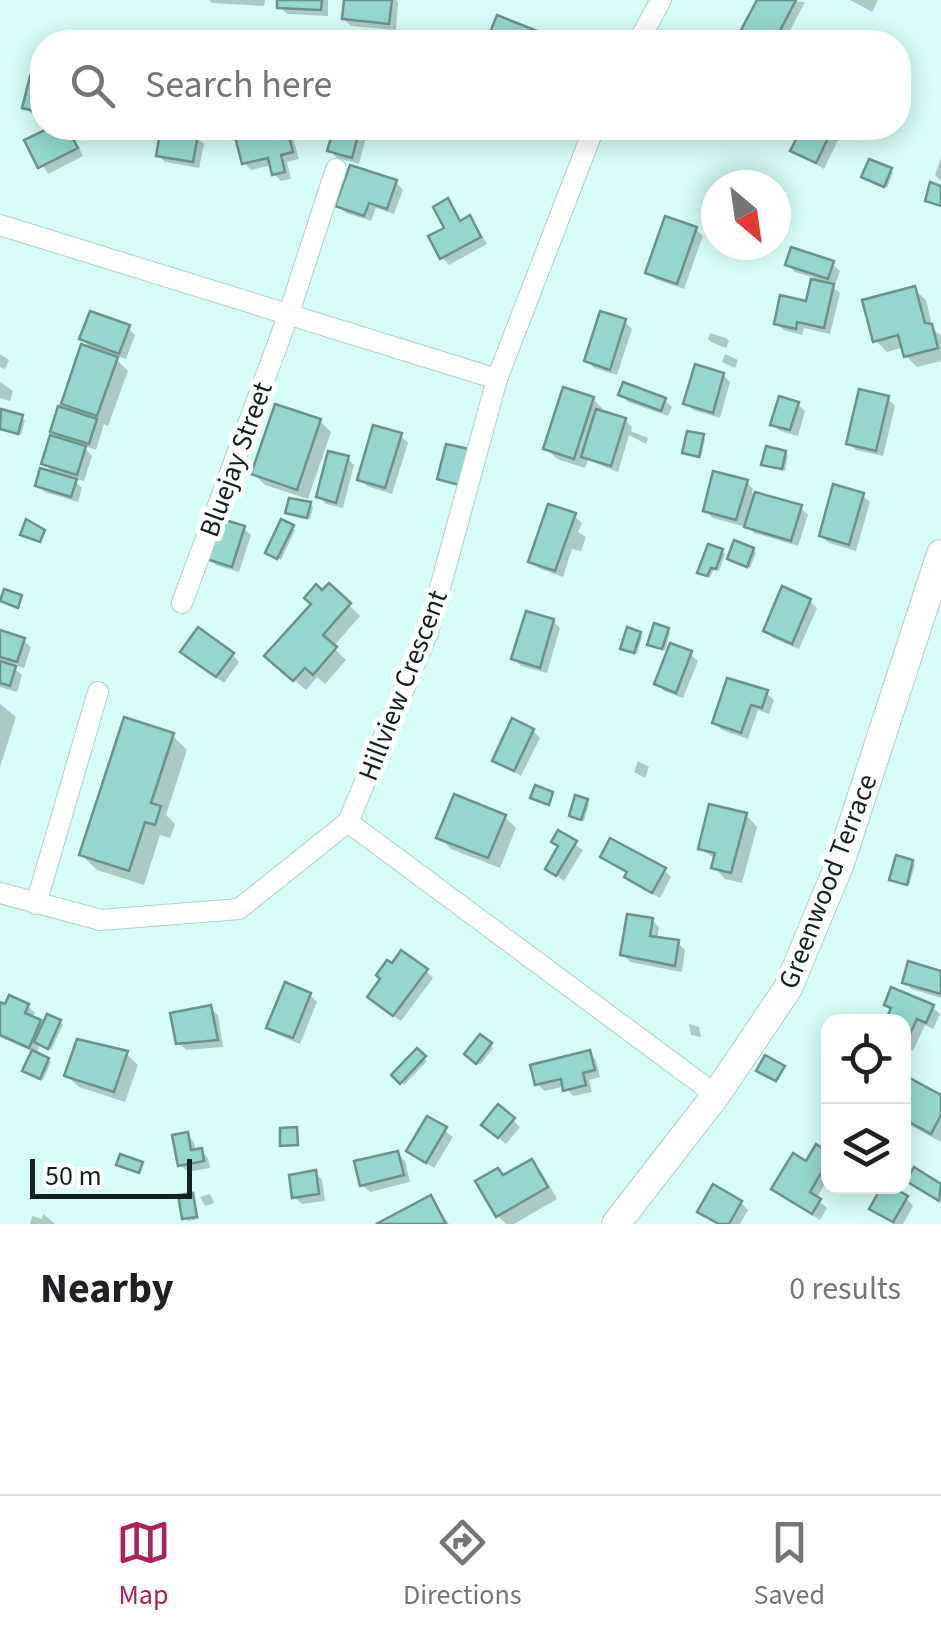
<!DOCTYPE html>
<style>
:root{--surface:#fff;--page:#f6f6f6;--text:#202124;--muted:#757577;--line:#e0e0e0;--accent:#ad205b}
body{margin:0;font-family:"Source Sans 3",sans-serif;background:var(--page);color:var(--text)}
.controls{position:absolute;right:30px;bottom:30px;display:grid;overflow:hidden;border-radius:20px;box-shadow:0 5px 25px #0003}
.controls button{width:90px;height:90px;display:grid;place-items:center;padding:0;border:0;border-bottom:2px solid var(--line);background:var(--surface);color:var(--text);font:50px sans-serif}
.compass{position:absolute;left:701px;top:170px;width:90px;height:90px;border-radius:50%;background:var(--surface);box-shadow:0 5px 25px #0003;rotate:151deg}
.scale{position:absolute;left:30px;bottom:25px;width:162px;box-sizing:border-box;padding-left:10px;border:5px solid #12201f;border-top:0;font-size:28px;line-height:35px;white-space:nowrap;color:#12201f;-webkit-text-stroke:8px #fff;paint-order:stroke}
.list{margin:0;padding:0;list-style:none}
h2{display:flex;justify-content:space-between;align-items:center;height:130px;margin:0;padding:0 40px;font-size:42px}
h2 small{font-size:32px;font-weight:400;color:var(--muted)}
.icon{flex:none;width:55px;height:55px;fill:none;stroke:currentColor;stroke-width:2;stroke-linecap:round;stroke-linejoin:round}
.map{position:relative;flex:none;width:941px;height:1224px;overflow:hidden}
.search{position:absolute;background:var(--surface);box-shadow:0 5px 25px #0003;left:30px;right:30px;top:30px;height:110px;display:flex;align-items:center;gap:25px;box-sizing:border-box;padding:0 35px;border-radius:40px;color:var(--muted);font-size:38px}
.sheet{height:270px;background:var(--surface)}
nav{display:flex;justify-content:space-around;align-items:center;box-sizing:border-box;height:140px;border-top:2px solid var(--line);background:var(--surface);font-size:28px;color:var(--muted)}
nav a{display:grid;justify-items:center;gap:5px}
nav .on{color:var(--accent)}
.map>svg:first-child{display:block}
</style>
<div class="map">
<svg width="941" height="1224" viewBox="0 0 941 1224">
<rect width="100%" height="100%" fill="#d6fdf8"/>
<!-- shadow -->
<g fill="#0003">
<polygon points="209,0 265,0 264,6 212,3"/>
<polygon points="280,0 328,0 328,16 287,14 280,7"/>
<polygon points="346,0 396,0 398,3 396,30 351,26 344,19"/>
<polygon points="760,0 805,2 784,42 763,42 744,29"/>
<polygon points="850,0 878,0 872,12"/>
<polygon points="541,35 548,42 489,42"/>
<polygon points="32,79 42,82 42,117 32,114 25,107"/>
<polygon points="55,128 70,130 83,156 48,174 28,141"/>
<polygon points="266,128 291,130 299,159 287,162 291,179 281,181 274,174 272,165 251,170 244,163 237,135"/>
<polygon points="336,128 359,129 366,137 359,164 337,158 330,151"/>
<polygon points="805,128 844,128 824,169 794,151"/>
<polygon points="196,137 204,144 199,168 165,162 158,155"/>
<polygon points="941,158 941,181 935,175"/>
<polygon points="891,171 893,173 887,188 864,177"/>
<polygon points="396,182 403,190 394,214 376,208 371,221 346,213 338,206"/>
<polygon points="448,201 462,222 469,218 476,225 487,244 449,265 442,257 447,229"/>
<polygon points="695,229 703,236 684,289 655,279 647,272"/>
<polygon points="832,264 840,271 834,288 840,293 830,334 804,328 802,335 784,330 776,323 808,304 814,278 795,272 788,265"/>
<polygon points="914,289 926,300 933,329 941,336 941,361 917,367 906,356 904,347 887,352 875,340"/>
<polygon points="624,321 632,329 617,375 594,368 587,361"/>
<polygon points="128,328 135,335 126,359 111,354 128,371 108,426 104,424 96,450 82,445 92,456 84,481 71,477 82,488 78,502 45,492 37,485 55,475 44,463 63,442 52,431 74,414 63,403 95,352 82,339"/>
<polygon points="710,333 726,338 729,341 726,348 711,342 708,339"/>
<polygon points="0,354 9,360 5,369 0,367"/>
<polygon points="725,354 738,360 735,368 722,362"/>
<polygon points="723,375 730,382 720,418 693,410 686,403"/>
<polygon points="0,382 13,391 10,401 0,398"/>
<polygon points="621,394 664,400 672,407 668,416 628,402"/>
<polygon points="593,399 604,410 603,414 625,420 632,427 631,431 648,438 646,444 629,435 618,472 588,460 585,468 557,459 546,448"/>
<polygon points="888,399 895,406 883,456 856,450 849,443"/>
<polygon points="797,404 805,411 798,436 780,431 773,424"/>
<polygon points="3,412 25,420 21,435 0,429"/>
<polygon points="320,421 331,432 308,499 265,485 254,474"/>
<polygon points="400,435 408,443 392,494 367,486 360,479"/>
<polygon points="702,436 705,439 701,458 688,455 685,452"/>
<polygon points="785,453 788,456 785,471 764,464"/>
<polygon points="347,458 354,465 343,508 326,504 319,496"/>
<polygon points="746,482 753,489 752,493 801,508 808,515 798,546 754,533 744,523 743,526 713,518 705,510"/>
<polygon points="862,495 870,502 856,551 829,543 821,536"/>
<polygon points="310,504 313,507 310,519 288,512"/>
<polygon points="574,516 582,523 578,532 586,537 581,551 572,549 563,577 538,568 531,561"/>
<polygon points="292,527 295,530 281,560 271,555"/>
<polygon points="243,528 251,535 239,572 216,565 209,558"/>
<polygon points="753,550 756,553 750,568 730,559"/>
<polygon points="722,551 725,554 719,571 714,569 710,578 703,575 700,572"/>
<polygon points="810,601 817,608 799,649 773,638 766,631"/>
<polygon points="349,605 360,616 333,647 346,660 325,684 317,677 306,690 279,667"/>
<polygon points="553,621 560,628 547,673 521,666 514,659"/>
<polygon points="667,630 670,633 665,651 650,644"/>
<polygon points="0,633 23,640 31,647 24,668 10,664 22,675 17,692 0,687"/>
<polygon points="640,634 642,637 637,654 625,651 622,648"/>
<polygon points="232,654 239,662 224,683 191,659"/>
<polygon points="690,654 698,661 683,698 664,691 657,684"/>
<polygon points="766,693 774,700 769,714 758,710 748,739 722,730 714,723"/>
<polygon points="0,704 16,717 0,767"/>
<polygon points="533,731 540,738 521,776 495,760"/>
<polygon points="172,735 187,750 166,815 175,824 170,838 160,835 144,885 97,870 82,855"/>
<polygon points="638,761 649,767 645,778 634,772"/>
<polygon points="586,801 589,804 584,821 574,819 571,816"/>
<polygon points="746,815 757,827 742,883 725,879 714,867 716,860 701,848"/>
<polygon points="505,817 516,828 500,868 451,849 439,837"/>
<polygon points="559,833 583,850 564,881 548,869 560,847"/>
<polygon points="603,857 664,870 671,877 660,898 634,884 627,876 628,874"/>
<polygon points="912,862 915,865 909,886 895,883 892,880"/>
<polygon points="652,920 659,927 657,940 678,943 685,950 682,972 630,962 623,954"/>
<polygon points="393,967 426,971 433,978 401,1021 377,1004"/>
<polygon points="941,973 941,998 912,989 904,982"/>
<polygon points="310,995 317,1002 300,1044 276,1034 269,1027"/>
<polygon points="0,1004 28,1006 35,1013 32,1019 44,1027 60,1022 63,1025 51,1050 40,1045 36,1054 51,1062 43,1080 28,1073 34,1052 0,1037"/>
<polygon points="886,1004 932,1007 940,1014 933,1029 925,1025 913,1051 904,1046 904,1022"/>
<polygon points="210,1008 218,1015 223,1047 186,1050 178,1042"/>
<polygon points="689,1024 699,1027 701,1037 691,1035"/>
<polygon points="480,1037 493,1048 480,1065 467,1054"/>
<polygon points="417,1051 427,1061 404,1085 395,1075"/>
<polygon points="589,1053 596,1060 600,1077 589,1080 592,1092 573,1096 565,1086 545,1091 537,1084"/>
<polygon points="126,1054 138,1065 125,1102 79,1087 67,1076"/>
<polygon points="904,1078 941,1098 941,1142 904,1122"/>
<polygon points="428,1119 453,1137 434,1168 409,1151"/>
<polygon points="513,1120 520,1127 506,1144 492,1132"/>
<polygon points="187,1135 194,1142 196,1152 201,1151 208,1158 210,1168 188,1172 180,1165"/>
<polygon points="817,1148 828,1155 828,1179 816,1199 827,1208 820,1220 774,1189 807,1164"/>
<polygon points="397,1153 405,1161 410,1182 370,1192 362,1185"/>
<polygon points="531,1162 542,1173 557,1199 514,1224 506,1224 498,1216 505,1177"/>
<polygon points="315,1173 322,1180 325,1201 302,1204 294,1197"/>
<polygon points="210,1194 214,1203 205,1206 200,1197"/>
<polygon points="192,1195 199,1219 188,1221 185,1218"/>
<polygon points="430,1198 449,1224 381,1224"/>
<polygon points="906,1198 913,1206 903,1224 894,1224 873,1209"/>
<polygon points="741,1203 748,1210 740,1224 717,1224 700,1212"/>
<polygon points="43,1214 55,1224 30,1224 32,1216 42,1219"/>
</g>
<!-- building -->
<g fill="#95d7d0" stroke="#6d918d" stroke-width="2.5">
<polygon points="277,0 322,0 321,10 277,8"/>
<polygon points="344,0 392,0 389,24 342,19"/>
<polygon points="757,0 796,0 774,42 766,42 741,30"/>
<polygon points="497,15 542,33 538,42 486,42"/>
<polygon points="30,76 42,80 38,112 22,108"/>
<polygon points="49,128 67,128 78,148 38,168 24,140"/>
<polygon points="161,128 198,135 193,162 156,156"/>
<polygon points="256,128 287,128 293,152 281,155 285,172 272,175 268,158 242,164 234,133"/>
<polygon points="334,128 360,128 352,158 327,151"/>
<polygon points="802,128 833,128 816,163 790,151"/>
<polygon points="869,159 892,168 884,187 861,177"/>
<polygon points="350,165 397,180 387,209 369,203 364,216 335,206"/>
<polygon points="930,182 941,186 941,206 925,201"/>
<polygon points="448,198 460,221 470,215 481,237 440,259 428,236 444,228 433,207"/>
<polygon points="665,216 697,227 677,284 645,273"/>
<polygon points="791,247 834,261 828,279 785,265"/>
<polygon points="811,279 834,284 824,328 797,322 796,329 774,324 780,295 806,301"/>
<polygon points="915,286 925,323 932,324 938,348 904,357 898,335 873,342 862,300"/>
<polygon points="90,311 130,325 119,354 79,339"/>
<polygon points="600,311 626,319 610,370 584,361"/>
<polygon points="81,344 118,357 97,416 61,404"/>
<polygon points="695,364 724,373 713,413 683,404"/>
<polygon points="623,382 666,398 661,411 618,395"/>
<polygon points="563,387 594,397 574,459 543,449"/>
<polygon points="859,389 889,396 876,451 846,444"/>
<polygon points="779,396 799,402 790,430 770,425"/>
<polygon points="275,404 321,419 297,490 251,474"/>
<polygon points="58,406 97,419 89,444 50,432"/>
<polygon points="1,409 23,415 18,434 0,429"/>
<polygon points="596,409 626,418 611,466 581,457"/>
<polygon points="373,425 402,433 385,488 357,480"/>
<polygon points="687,431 704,434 699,457 682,453"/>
<polygon points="50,435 86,446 77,475 41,464"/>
<polygon points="446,444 469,449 459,485 437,479"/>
<polygon points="766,446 786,451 782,469 761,465"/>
<polygon points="328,451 349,456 336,503 316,497"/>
<polygon points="40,468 77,479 71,497 35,486"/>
<polygon points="713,471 748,480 736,520 703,511"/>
<polygon points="833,484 864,493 849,545 819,536"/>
<polygon points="755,492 802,505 791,541 744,527"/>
<polygon points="289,498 311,502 307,518 285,513"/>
<polygon points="548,504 576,513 555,571 528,562"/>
<polygon points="219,518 245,526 232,567 206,559"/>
<polygon points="26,519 45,530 40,542 20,535"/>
<polygon points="281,519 294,525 277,559 265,553"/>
<polygon points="734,540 754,548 747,567 727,559"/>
<polygon points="708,544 723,549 716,569 711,568 707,576 697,573"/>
<polygon points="329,583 351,603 323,635 337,647 313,675 305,668 293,681 264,656 311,604 304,598 316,584 322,590"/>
<polygon points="782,586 811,599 792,644 763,631"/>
<polygon points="4,589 22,595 18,608 0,601"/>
<polygon points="526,611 554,619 540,668 511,659"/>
<polygon points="654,623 669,628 662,649 647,645"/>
<polygon points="198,627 234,653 216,677 180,652"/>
<polygon points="627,627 641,632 634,653 620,649"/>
<polygon points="0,630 25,638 17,662 0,657"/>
<polygon points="670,643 692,651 676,693 654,684"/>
<polygon points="0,661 16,666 10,686 0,683"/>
<polygon points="727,678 768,690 762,708 751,705 741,733 712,723"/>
<polygon points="124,717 174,733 151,803 161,806 155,825 145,822 129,871 79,855"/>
<polygon points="512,718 534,729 514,771 492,761"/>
<polygon points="535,785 553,792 549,805 530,798"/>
<polygon points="454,794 506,815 488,858 436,838"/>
<polygon points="575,795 588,799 581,820 569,816"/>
<polygon points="709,804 747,813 731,873 711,868 715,853 698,849"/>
<polygon points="558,830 577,841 556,876 545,869 558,846 551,842"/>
<polygon points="610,838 666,868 652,893 624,877 627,872 600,857"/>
<polygon points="896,855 913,860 907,885 889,880"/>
<polygon points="627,914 653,918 650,936 679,940 675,966 620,955"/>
<polygon points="401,950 428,969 393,1016 367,997 380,979 376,975 387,960 392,963"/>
<polygon points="908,961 941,971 941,994 902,983"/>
<polygon points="285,982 311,993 293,1038 266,1028"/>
<polygon points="891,987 934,1005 926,1023 917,1019 905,1045 904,1022 885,1022 891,1008 884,1005"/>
<polygon points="9,995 29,1004 25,1013 41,1020 29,1048 0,1035 0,1002 5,1004"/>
<polygon points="211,1005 218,1040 176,1044 170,1013"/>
<polygon points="47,1014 61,1020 48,1049 34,1042"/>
<polygon points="480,1034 492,1043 476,1064 464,1054"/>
<polygon points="77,1039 128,1051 114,1092 64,1076"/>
<polygon points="417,1048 426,1056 400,1084 391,1075"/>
<polygon points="32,1050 49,1058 40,1079 22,1071"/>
<polygon points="590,1050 595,1070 583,1073 586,1085 563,1091 561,1079 535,1085 530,1065"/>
<polygon points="765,1055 785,1066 776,1081 756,1071"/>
<polygon points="904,1075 941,1095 941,1115 931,1134 904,1119"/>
<polygon points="498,1104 515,1118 498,1138 481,1125"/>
<polygon points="427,1116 447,1127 426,1163 406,1151"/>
<polygon points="297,1127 298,1145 280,1146 280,1128"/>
<polygon points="188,1132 191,1150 202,1148 204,1161 178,1166 172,1135"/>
<polygon points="816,1144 828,1152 828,1161 810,1192 821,1199 812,1214 771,1189 793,1153 806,1161"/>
<polygon points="398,1151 404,1175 360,1186 354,1161"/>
<polygon points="120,1154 143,1162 139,1173 116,1165"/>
<polygon points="532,1159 548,1187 496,1217 475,1181 498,1168 503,1175"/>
<polygon points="914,1167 941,1184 939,1201 906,1181"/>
<polygon points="316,1170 319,1194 292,1198 289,1175"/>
<polygon points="713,1184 742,1201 729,1224 719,1224 697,1212"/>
<polygon points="882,1186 890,1186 908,1196 893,1222 869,1209"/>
<polygon points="193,1193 197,1217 182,1219 178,1195"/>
<polygon points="431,1195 446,1224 376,1224"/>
</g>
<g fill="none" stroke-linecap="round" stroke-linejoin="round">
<defs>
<g id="street">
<polyline points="638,42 661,0"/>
<polyline points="0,225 497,379"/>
<polyline points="182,603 288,316 336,169"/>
<polyline points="348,822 716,1095"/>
<polyline points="0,893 101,920 239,909 348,822 428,632 497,379 594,128"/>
<polyline points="36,904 98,692"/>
</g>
<polyline id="secondary" points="616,1224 716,1095 788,988 840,863 941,554"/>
</defs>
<!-- street casing -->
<use href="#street" stroke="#add2ce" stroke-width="22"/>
<!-- secondary casing -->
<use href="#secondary" stroke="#add2ce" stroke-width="30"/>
<!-- street -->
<use href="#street" stroke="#fff" stroke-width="20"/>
<!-- secondary -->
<use href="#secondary" stroke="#fff" stroke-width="28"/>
</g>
<g text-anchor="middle" stroke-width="10" stroke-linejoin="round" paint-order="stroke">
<!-- street labels -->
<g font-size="28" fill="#12201f" stroke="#fff">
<text transform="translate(235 459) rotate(-70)" y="10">Bluejay Street</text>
<text transform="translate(402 685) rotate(-69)" y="10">Hillview Crescent</text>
<text transform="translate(827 881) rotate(-69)" y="10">Greenwood Terrace</text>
</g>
</g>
</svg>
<div class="controls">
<button><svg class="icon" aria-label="locate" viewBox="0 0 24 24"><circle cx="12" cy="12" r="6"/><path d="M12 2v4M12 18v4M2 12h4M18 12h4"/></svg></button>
<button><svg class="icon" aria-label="layers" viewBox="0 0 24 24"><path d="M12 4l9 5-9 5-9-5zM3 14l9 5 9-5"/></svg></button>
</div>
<svg class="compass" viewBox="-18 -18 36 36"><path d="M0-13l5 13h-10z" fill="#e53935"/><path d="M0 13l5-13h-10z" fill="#757577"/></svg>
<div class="scale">50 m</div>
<div class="search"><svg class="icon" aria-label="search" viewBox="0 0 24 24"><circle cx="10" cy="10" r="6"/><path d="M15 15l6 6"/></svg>Search here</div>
</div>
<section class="sheet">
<h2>Nearby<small>0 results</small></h2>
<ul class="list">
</ul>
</section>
<nav>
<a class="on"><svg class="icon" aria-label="map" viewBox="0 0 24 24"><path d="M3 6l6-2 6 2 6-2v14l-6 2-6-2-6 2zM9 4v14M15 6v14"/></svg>Map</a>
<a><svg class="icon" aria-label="directions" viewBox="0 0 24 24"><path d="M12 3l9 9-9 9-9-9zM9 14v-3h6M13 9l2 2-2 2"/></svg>Directions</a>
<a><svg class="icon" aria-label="saved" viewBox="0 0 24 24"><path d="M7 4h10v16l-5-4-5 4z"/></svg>Saved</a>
</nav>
